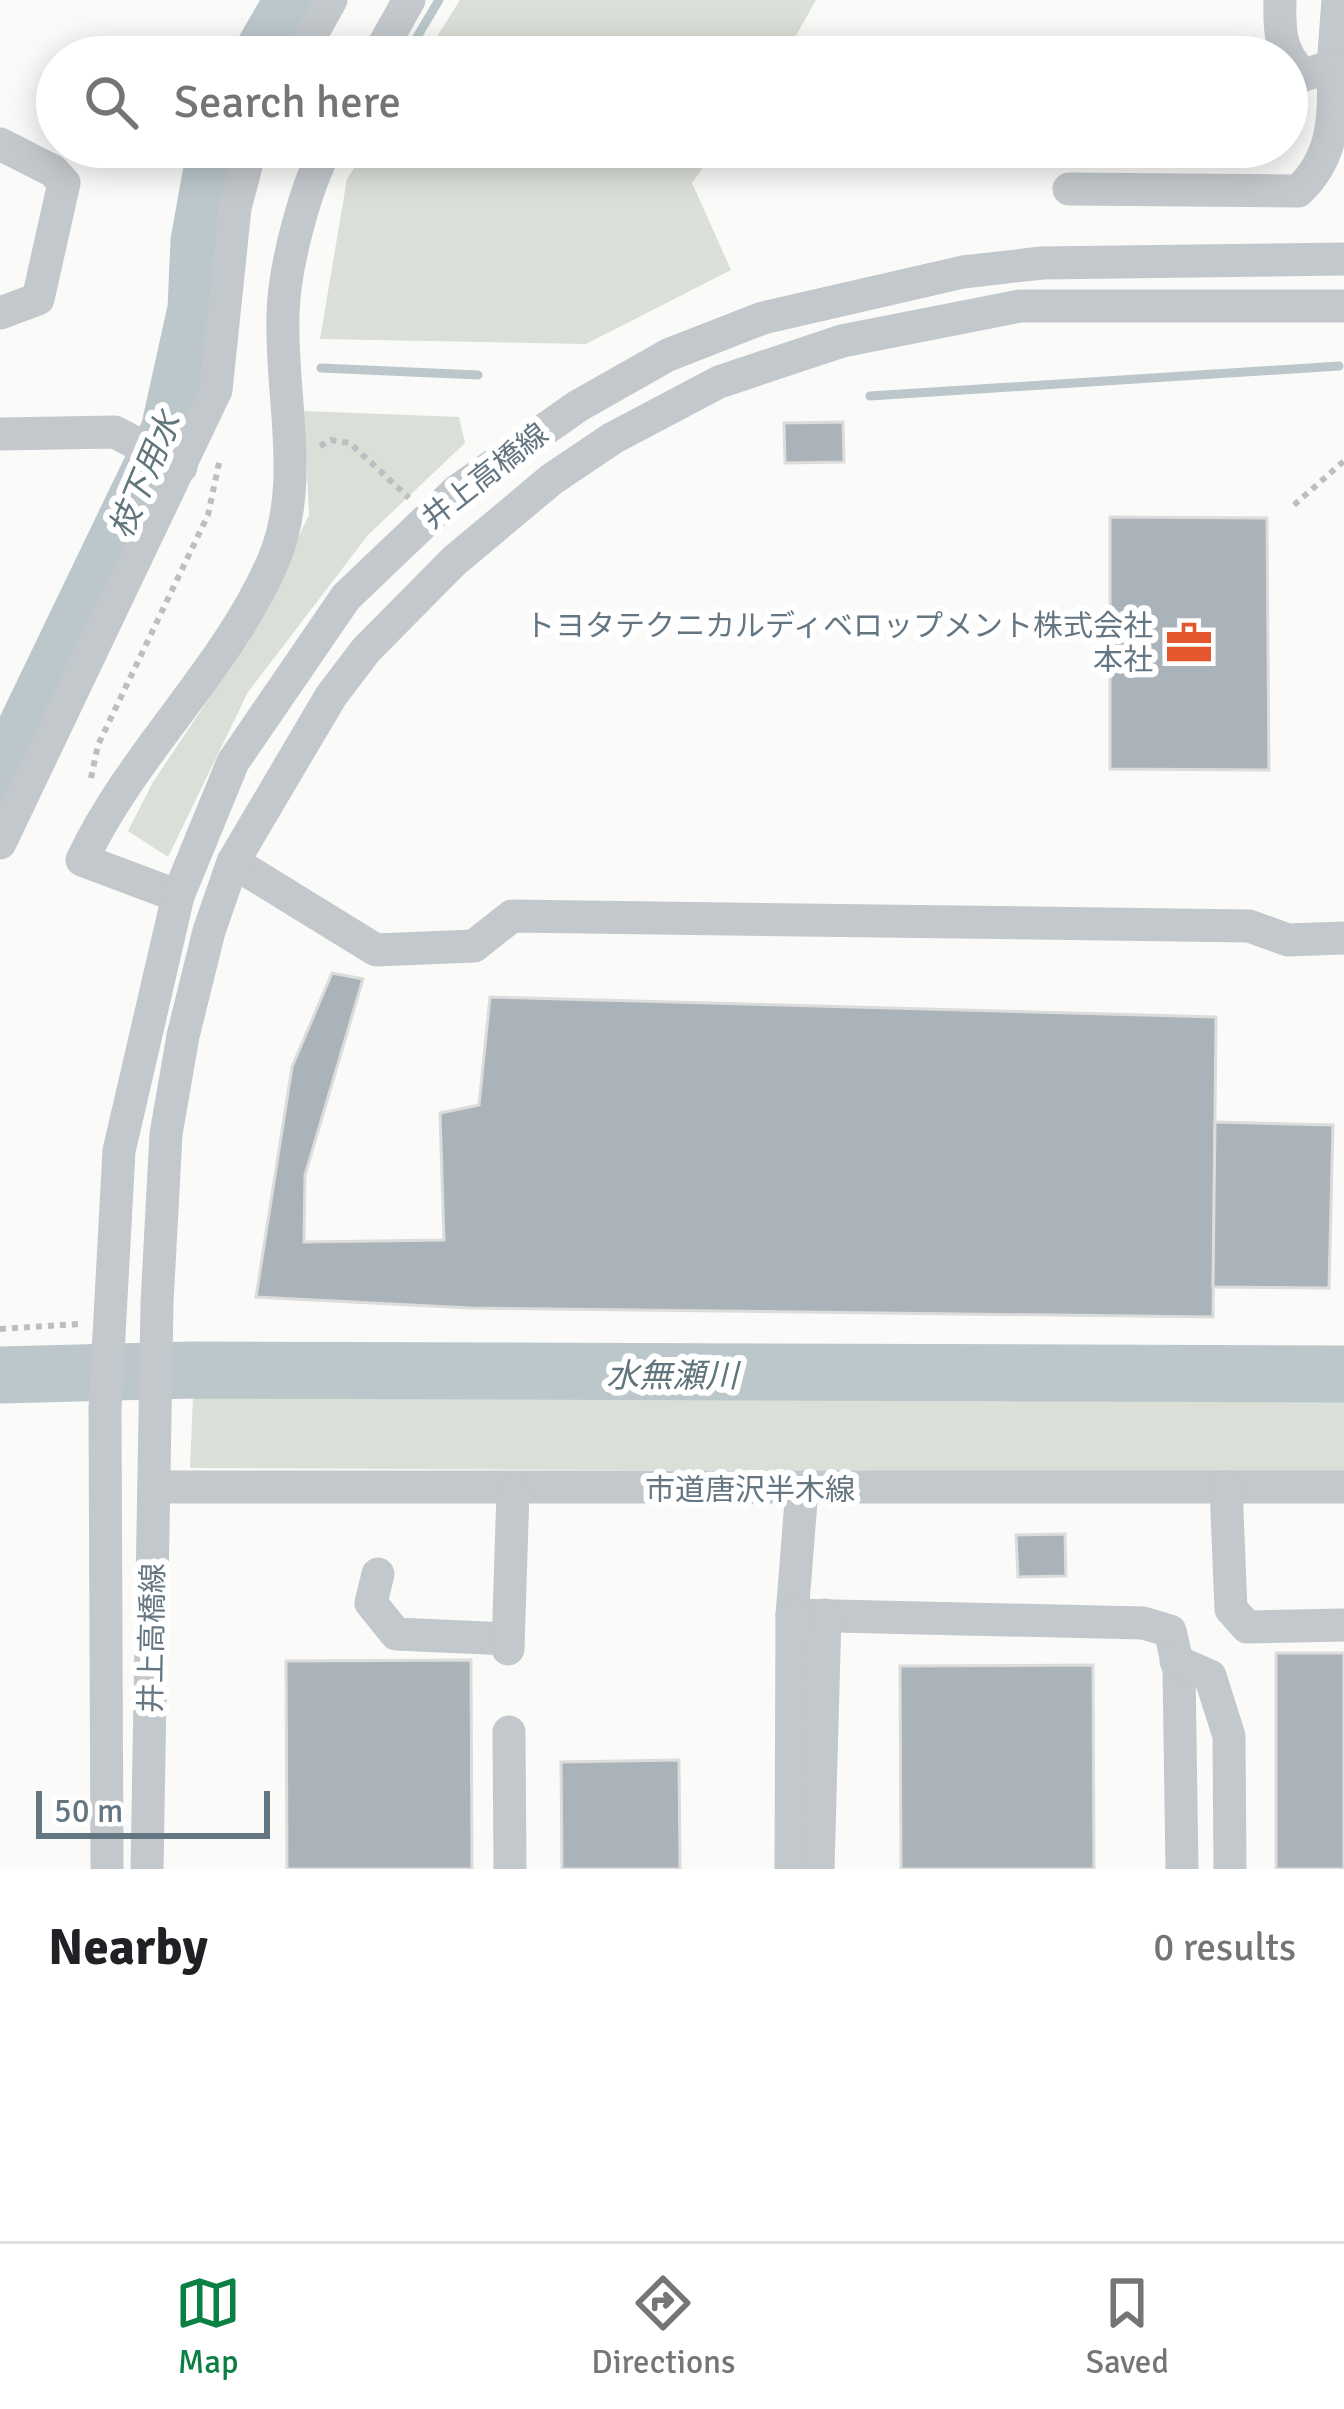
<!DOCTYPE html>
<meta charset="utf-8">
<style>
:root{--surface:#fff;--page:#f6f6f6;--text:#202124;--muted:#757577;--line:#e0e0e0;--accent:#0b8043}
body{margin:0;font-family:Signika,"Noto Sans JP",sans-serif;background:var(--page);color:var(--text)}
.scale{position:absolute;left:36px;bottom:30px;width:234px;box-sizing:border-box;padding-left:12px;border:6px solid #657683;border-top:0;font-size:33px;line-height:42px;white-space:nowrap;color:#657683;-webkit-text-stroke:9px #fff;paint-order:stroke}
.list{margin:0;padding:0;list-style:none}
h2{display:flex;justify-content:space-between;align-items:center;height:156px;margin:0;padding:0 48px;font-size:51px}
h2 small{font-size:39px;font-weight:400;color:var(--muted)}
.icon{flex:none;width:66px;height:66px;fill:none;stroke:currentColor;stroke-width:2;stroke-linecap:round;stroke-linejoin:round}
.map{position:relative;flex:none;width:1344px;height:1869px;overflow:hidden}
.search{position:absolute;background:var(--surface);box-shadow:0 6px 30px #0003;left:36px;right:36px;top:36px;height:132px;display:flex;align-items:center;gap:30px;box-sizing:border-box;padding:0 42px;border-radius:66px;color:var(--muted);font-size:45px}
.sheet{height:372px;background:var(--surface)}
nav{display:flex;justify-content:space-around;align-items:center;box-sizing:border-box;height:168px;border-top:3px solid var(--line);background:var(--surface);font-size:33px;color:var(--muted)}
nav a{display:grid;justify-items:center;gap:6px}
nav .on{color:var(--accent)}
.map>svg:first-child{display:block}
</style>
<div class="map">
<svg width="1344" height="1869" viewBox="0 0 1344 1869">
<rect width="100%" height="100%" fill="#fafaf8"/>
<!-- green -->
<g fill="#dadfd7">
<polygon points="460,0 816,0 784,57 424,57"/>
<polygon points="368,147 718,147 692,183 731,270 586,344 320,339 347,179"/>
<polygon points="304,411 459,417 465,443 368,535 248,692 168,857 128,831 153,782 250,637 309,515"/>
<polygon points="193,1397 1344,1402 1344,1473 190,1468"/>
</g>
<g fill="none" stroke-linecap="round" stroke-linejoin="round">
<!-- stream -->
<g stroke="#bbc7cb" stroke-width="9">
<polyline points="405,57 439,0"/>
<polyline points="321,368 478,375"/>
<polyline points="870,396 1339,366"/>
</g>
<!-- river -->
<g stroke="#bbc7cb" stroke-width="57">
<polyline points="260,57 293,0"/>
<polyline points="0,782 169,431 196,309 199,241 216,147"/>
<polyline points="0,1375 193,1370 1344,1374"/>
</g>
</g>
<!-- building -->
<g fill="#aab3b9" stroke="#dcdcda" stroke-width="3">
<polygon points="843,422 844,462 785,463 784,423"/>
<polygon points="1110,517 1267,518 1269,770 1110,769"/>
<polygon points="332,973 363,979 305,1175 304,1242 444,1240 440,1113 479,1105 490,997 1216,1017 1213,1317 470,1308 256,1297 292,1067"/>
<polygon points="1215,1122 1333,1125 1329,1288 1213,1287"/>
<polygon points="1065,1534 1066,1576 1018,1577 1016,1535"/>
<rect x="1276" y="1653" width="68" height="216"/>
<polygon points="471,1660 472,1869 287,1869 286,1661"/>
<polygon points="1093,1665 1094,1869 901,1869 900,1666"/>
<polygon points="679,1760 680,1869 562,1869 561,1762"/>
</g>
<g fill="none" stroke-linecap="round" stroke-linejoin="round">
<!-- path -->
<g stroke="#bbbfc2" stroke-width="6" stroke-dasharray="6 6" stroke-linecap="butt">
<polyline points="320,446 331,440 350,443 409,498"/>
<polyline points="1294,505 1344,461"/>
<polyline points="91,778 98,745 208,515 220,458"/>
<polyline points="0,1329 79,1324"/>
</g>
<!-- minor -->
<g stroke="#c3c8cc" stroke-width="33">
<path d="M1280,0C1279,30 1280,55 1304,75L1333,66L1338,0"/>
<polyline points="299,57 331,0"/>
<polyline points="377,57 409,0"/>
<polyline points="0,144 53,171 64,183 38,299 0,313"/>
<path d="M1069,189L1298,191C1335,157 1335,114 1333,66"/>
<polyline points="0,434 115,432 181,467"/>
<polyline points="0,843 216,390 235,208 251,147"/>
<polyline points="233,862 376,950 474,946 512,916 1249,926 1288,940 1344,938"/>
<path d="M178,896L82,860C133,752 227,669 274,559C306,482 280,394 283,314C284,268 305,187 327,147"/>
<polyline points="155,1487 1344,1487"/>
<polyline points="1226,1487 1231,1609 1247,1627 1344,1625"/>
<polyline points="802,1489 792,1615 1143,1623 1170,1631 1179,1670 1182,1869"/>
<polyline points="378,1574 371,1603 396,1634 508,1639"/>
<polyline points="508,1649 513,1491"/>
<polyline points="1176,1661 1210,1676 1229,1736 1230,1869"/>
<polyline points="509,1732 510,1869"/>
<polyline points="107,1869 105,1409 119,1151 178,896 233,762 346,597 457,491 578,406 668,355 763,318 963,272 1042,263 1344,259"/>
<polyline points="147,1869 157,1303 166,1134 183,1036 209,931 233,862 331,696 366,650 454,561 552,479 613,438 719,382 842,341 1020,306 1344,306"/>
<polyline points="791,1869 792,1615"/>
<polyline points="818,1869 825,1615"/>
</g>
</g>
<!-- icons -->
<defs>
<symbol id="office-bare" viewBox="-9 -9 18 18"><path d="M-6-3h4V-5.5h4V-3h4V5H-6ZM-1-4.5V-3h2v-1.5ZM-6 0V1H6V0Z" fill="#e4572e" stroke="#fff" stroke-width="2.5" paint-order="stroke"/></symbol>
</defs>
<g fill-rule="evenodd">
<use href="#office-bare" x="1156" y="610" width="66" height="66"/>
</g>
<g text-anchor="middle" stroke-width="12" stroke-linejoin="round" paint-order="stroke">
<!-- street labels -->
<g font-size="30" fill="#657683" stroke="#fff">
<text transform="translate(485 476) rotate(-38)" y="10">井上高橋線</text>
<text x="750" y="1500">市道唐沢半木線</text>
<text transform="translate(152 1638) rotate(-89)" y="10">井上高橋線</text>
</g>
<!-- poi labels -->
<g font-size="30" fill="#657683" stroke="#fff" text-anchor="end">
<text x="1153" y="636">トヨタテクニカルディベロップメント株式会社<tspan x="1153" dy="34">本社</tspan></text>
</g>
<!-- water labels -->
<g font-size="33" font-style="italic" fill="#60757c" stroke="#fff">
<text transform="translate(144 475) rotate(-67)" y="12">枝下用水</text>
<text x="672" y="1387">水無瀬川</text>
</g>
</g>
</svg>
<div class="scale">50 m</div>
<div class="search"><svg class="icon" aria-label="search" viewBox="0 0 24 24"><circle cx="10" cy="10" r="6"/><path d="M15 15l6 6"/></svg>Search here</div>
</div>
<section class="sheet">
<h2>Nearby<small>0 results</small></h2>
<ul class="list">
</ul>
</section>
<nav>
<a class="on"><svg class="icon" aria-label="map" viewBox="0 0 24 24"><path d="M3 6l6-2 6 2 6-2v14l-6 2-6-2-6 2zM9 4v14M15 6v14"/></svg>Map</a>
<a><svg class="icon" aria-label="directions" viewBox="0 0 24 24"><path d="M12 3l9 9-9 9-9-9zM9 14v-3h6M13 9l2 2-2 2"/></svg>Directions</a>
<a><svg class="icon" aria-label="saved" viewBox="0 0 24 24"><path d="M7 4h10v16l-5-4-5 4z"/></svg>Saved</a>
</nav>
